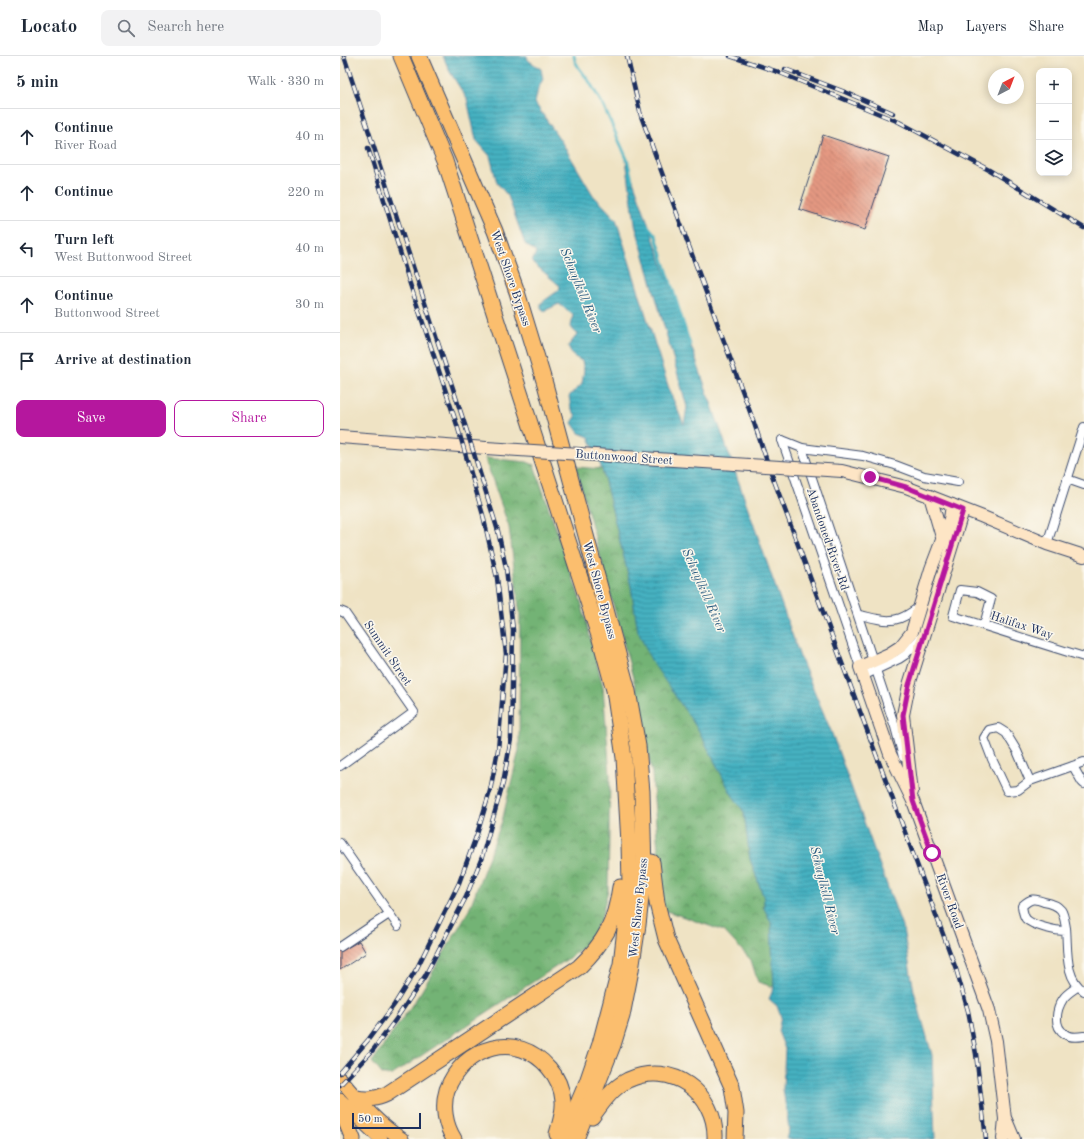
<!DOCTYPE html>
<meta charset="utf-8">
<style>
:root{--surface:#fff;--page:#f2f2f3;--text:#1f2937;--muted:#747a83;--line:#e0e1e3;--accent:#b5179e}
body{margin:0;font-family:"Old Standard TT",serif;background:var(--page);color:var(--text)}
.controls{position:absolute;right:12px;top:12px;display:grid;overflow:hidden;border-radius:8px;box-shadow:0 2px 10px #0003}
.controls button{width:36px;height:36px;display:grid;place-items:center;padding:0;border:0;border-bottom:1px solid var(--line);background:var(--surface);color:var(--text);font:20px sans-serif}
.compass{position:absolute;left:648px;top:12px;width:36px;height:36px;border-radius:50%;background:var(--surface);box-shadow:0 2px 10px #0003;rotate:42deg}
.scale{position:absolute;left:12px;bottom:10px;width:69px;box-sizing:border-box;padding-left:4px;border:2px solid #1b2f5e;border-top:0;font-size:11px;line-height:14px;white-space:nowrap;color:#1b2f5e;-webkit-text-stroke:3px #fbf7ec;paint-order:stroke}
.stop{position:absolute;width:12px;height:12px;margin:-9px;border:3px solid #b5179e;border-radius:50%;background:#fff}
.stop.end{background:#b5179e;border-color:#fff;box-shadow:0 1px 4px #0008}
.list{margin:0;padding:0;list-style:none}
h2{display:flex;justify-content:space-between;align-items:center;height:52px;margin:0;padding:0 16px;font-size:17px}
h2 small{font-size:13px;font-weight:400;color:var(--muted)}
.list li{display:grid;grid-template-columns:26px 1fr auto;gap:12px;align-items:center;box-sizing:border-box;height:56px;padding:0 16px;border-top:1px solid var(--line)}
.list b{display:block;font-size:15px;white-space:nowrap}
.list p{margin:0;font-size:13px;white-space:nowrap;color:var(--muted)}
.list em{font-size:13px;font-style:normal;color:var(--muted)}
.actions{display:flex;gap:8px;padding:12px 16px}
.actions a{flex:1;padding:9px 0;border:1px solid var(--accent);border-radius:8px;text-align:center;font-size:14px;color:var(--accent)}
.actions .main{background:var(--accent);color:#fff}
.icon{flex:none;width:22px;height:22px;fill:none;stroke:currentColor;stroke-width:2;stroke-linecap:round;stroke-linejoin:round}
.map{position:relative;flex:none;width:744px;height:1083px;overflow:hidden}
header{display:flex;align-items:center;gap:24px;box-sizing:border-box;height:56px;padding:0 20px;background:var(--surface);border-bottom:1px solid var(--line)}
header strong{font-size:19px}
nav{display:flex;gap:22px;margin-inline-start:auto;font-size:14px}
.search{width:280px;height:36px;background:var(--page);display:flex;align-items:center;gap:10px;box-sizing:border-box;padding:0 14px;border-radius:8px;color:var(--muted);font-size:15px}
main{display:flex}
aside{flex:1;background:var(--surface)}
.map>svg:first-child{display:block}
</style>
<header>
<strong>Locato</strong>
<div class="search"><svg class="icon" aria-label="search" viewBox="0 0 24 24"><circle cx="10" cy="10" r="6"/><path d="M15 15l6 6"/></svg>Search here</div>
<nav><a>Map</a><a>Layers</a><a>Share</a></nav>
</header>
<main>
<aside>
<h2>5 min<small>Walk · 330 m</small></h2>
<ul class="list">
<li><svg class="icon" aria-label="ahead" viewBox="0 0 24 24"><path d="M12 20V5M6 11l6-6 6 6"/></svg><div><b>Continue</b><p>River Road</p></div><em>40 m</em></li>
<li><svg class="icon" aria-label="ahead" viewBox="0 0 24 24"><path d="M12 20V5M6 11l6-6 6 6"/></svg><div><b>Continue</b></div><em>220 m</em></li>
<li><svg class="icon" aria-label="left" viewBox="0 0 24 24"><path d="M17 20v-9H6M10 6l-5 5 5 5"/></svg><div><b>Turn left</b><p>West Buttonwood Street</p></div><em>40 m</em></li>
<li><svg class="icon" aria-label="ahead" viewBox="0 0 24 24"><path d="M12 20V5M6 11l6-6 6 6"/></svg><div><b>Continue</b><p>Buttonwood Street</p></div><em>30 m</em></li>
<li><svg class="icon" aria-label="arrive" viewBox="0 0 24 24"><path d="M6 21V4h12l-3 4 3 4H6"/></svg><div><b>Arrive at destination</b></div></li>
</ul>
<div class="actions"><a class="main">Save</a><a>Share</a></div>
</aside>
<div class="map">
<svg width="744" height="1083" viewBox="0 0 744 1083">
<defs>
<pattern id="forest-crowns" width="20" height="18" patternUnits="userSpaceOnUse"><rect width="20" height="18" fill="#73b374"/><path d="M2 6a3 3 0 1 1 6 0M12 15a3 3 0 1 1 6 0" fill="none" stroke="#5e9262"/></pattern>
<pattern id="water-rules" width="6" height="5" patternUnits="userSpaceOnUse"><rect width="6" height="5" fill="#44b1c1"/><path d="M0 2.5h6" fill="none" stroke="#3890a0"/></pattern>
<pattern id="building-back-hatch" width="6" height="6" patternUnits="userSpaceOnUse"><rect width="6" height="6" fill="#e49881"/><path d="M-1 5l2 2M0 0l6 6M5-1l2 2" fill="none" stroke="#b87c6d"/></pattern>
</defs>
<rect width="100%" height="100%" fill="#fbf7ec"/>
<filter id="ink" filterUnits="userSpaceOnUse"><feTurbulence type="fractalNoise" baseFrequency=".025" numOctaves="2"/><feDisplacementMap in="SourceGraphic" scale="8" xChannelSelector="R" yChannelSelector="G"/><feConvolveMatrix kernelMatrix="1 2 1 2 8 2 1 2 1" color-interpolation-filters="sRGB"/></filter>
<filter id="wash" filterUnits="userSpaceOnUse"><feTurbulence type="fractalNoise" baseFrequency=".012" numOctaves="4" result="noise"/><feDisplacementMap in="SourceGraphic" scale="16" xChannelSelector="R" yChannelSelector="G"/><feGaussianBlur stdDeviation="0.9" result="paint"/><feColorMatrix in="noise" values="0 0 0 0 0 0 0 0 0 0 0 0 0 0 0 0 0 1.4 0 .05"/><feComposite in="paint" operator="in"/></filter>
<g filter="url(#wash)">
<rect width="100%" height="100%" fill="#efe3c4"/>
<!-- forest -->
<g fill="url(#forest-crowns)" stroke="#477169">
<polygon points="145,402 187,406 194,409 241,546 263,631 270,720 268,834 261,863 247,888 226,904 52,1019 43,1019 32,1006 81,936 129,854 162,765 179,694 180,559 169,471"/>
<polygon points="236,411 262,413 291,530 298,575 359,675 391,737 404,756 410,803 424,842 424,852 431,866 434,931 418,926 411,904 384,875 324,854 321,831 312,718 295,629"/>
</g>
<!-- water -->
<polygon fill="url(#water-rules)" stroke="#307090" points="103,0 187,0 188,4 201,13 203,23 198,33 195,47 221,85 253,139 276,163 330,336 344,369 347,351 295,168 286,104 460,601 491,675 563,873 574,935 592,999 595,1083 446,1083 449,1073 443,1033 445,993 438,975 441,961 437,950 429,943 434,931 431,866 424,852 424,842 410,803 404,756 391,737 359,675 311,604 298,575 291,530 262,413 249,381 239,377 232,367 236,360 231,352 229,340 242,328 244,314 242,305 233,300 228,290 237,279 231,271 233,259 219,248 204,255 201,252 201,247 219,234 220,230 192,206 196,196 185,188 168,140 157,127 150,100 136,84 127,43 110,16"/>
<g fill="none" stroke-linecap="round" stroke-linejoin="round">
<!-- stream -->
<g stroke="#44b1c1" stroke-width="3">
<polyline points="234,0 235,5 239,12 249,25 264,51 287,103 292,124"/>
<polyline points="307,169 316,180 350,289"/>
</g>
</g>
<g id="blocks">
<!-- building -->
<g fill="url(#building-back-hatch)">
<polygon points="483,79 549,101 525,174 459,153"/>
<polygon points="19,885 26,897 0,914 0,896"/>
</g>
</g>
</g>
<g filter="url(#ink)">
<use href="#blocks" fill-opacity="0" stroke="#3b4a6d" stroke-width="1"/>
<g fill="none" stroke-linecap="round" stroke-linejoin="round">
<defs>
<g id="street">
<polyline points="442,384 520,611"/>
<polyline points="442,384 462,392 523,400 555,409 584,420 618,426"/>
<polyline points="462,392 555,671 563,701"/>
<polyline points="727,423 744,429"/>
<polyline points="707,488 744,371"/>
<polyline points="0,555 5,557 74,656 0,710"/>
<path d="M519,559C526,560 531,562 538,563C556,567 565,561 579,551"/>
<polyline points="644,569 651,543 637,536 620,534 613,560 744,601"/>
<polyline points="523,620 559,603 565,599 582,580"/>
<polyline points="733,710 742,726 744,728"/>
<polyline points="690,725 677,695 666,677 658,672 649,674 644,682 652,703 667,735 678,734 690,725 744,706"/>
<polyline points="0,787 58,870"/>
<path d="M726,875C716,875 693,870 686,863C683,859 683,855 682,850C691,842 694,842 704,846C710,847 717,849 721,854C724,858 725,867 726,872C728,893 724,922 744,935"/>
<polyline points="0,891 49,858"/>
<path d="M737,931C733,934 726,938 723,943C716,954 713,970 725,978C730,982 738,981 744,980"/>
</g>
<g id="secondary">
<polyline points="0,381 146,392"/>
<polyline points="566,431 643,461 707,488 744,500"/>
<polyline points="590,440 602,481"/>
<polyline points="612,449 610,463 591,513 572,576 560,591 549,598 520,611 550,698 573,745 649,954 656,985 665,1063 663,1083"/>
<polyline points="572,736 563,659 569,629 623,454"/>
<polyline points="666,1064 674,1083"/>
</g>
<g id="primary">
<path d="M0,1023C19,1045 37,1067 62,1083"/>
<polyline points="0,1044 41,1083"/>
</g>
<g id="highway">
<polyline points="61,0 105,105 260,583 274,634 284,702 289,787 290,829 281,908 260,988 247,1026 223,1083"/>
<polyline points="79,0 155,175 177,236 205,328 288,635 298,690 302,736 304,816 298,869 291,914 282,960 273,989 236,1083"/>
<polyline points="312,806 317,847 326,883 392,1031 396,1057 395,1083"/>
<path d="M16,1042C28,1044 36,1043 47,1038L239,911C265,886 275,867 280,831"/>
<polyline points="0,1051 13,1083"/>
<path d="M252,1061C262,1047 272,1032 288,1024C331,1004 377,1037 375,1083"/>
<path d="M114,1083C105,1069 102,1050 107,1034C123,990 177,974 209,1012C217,1021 222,1033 223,1045C224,1056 220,1067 217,1078"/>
</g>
</defs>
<!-- street casing -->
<use href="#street" stroke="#3b4a6d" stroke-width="10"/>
<!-- secondary casing -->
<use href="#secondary" stroke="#3b4a6d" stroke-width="14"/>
<!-- primary casing -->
<use href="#primary" stroke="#3b4a6d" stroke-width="15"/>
<!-- highway casing -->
<use href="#highway" stroke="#3b4a6d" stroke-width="17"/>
<!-- street -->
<use href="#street" stroke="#fff" stroke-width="8"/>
<!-- secondary -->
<use href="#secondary" stroke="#fde5c5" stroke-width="12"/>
<!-- primary -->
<use href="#primary" stroke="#fbbe6e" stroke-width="13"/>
<!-- highway -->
<use href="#highway" stroke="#fbbe6e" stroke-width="15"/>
<defs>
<g id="rail">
<polyline points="287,0 301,60 413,364 429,411 616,913 628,955 636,998 646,1083"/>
<polyline points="390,0 438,16 559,66 649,114 744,172"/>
<polyline points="445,13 505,36 553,57"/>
<polyline points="0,1017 28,984 54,949 77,912 119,827 137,778 150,735 158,694 166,598 157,522 143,459 117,369 69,225 28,92"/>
<polyline points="0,1029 33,994 56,963 85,920 126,841 142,801 163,727 171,683 173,574 166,512 158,475 125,369 4,0"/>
</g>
</defs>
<!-- rail casing -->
<use href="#rail" stroke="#1b2f5e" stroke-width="4.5"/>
<!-- rail -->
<use href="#rail" stroke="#fbf7ec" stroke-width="3" stroke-dasharray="9" stroke-linecap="butt"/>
<defs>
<polyline id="secondary-bridge" points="146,392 502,415 566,431"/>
</defs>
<!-- secondary-bridge casing -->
<use href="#secondary-bridge" stroke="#3b4a6d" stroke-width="14" stroke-linecap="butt"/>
<!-- secondary-bridge -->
<use href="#secondary-bridge" stroke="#fde5c5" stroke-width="12"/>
</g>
</g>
<g fill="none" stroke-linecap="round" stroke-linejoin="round" filter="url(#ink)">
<!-- route -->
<polyline stroke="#b5179e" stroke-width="5" points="530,421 566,431 623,454 569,629 563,659 573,745 592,797"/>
</g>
<g text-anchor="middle" stroke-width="3" stroke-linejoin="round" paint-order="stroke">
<!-- street labels -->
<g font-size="12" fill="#1b2f5e" stroke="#fbf7ec">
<text transform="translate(171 222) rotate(71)" y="4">West Shore Bypass</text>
<text transform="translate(284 401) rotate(4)" y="4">Buttonwood Street</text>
<text transform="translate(488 483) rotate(71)" y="4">Abandoned River Rd</text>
<text transform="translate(260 534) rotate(75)" y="4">West Shore Bypass</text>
<text transform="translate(682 569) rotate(18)" y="4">Halifax Way</text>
<text transform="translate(48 597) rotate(56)" y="4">Summit Street</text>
<text transform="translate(610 845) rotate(70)" y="4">River Road</text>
<text transform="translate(298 852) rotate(-84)" y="4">West Shore Bypass</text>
</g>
<!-- water labels -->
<g font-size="13" font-style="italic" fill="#295c81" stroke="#fbf7ec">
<text transform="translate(242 234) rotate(68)" y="5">Schuylkill River</text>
<text transform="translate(365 534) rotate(66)" y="5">Schuylkill River</text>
<text transform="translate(486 834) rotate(76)" y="5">Schuylkill River</text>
</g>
</g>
</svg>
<div class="controls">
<button>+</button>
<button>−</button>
<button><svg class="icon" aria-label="layers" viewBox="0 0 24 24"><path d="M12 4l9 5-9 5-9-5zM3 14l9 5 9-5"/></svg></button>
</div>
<svg class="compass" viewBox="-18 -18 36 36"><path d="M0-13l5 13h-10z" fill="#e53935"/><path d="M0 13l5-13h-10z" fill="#747a83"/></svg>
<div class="scale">50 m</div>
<div class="stop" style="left:592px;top:797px"></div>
<div class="stop end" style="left:530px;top:421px"></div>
</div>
</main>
